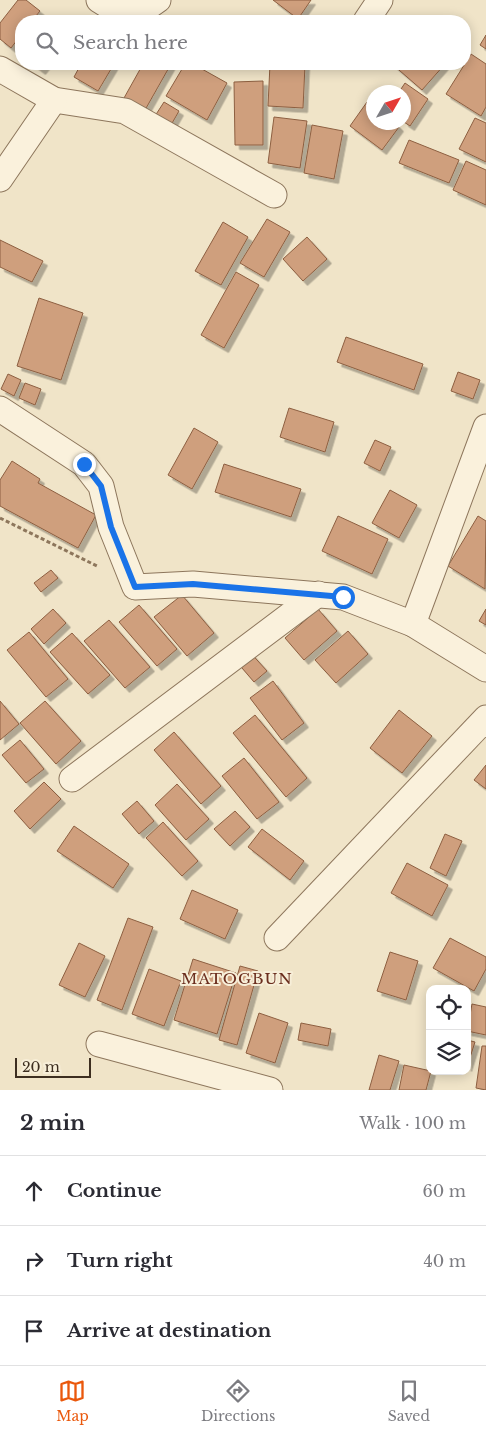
<!DOCTYPE html>
<meta charset="utf-8">
<style>
:root{--surface:#fff;--page:#f7f7f7;--text:#2b2b33;--muted:#7c7c81;--line:#e1e1e2;--accent:#ea580c}
body{margin:0;font-family:"Libre Baskerville",serif;background:var(--page);color:var(--text)}
.controls{position:absolute;right:15px;bottom:15px;display:grid;overflow:hidden;border-radius:10px;box-shadow:0 2px 12px #0003}
.controls button{width:45px;height:45px;display:grid;place-items:center;padding:0;border:0;border-bottom:1px solid var(--line);background:var(--surface);color:var(--text);font:25px sans-serif}
.compass{position:absolute;left:366px;top:85px;width:45px;height:45px;border-radius:50%;background:var(--surface);box-shadow:0 2px 12px #0003;rotate:51deg}
.scale{position:absolute;left:15px;bottom:12px;width:76px;box-sizing:border-box;padding-left:5px;border:2px solid #3d2e20;border-top:0;font-size:14px;line-height:18px;white-space:nowrap;color:#3d2e20;-webkit-text-stroke:4px #f7eed8;paint-order:stroke}
.stop{position:absolute;width:15px;height:15px;margin:-11px;border:4px solid #1a73e8;border-radius:50%;background:#fff}
.stop.end{background:#1a73e8;border-color:#fff;box-shadow:0 1px 5px #0008}
.list{margin:0;padding:0;list-style:none}
h2{display:flex;justify-content:space-between;align-items:center;height:65px;margin:0;padding:0 20px;font-size:21px}
h2 small{font-size:16px;font-weight:400;color:var(--muted)}
.list li{display:grid;grid-template-columns:32px 1fr auto;gap:15px;align-items:center;box-sizing:border-box;height:70px;padding:0 20px;border-top:1px solid var(--line)}
.list b{display:block;font-size:19px;white-space:nowrap}
.list em{font-size:16px;font-style:normal;color:var(--muted)}
.icon{flex:none;width:28px;height:28px;fill:none;stroke:currentColor;stroke-width:2;stroke-linecap:round;stroke-linejoin:round}
.map{position:relative;flex:none;width:486px;height:1090px;overflow:hidden}
.search{position:absolute;background:var(--surface);box-shadow:0 2px 12px #0003;left:15px;right:15px;top:15px;height:55px;display:flex;align-items:center;gap:12px;box-sizing:border-box;padding:0 18px;border-radius:20px;color:var(--muted);font-size:19px}
.sheet{height:275px;background:var(--surface)}
nav{display:flex;justify-content:space-around;align-items:center;box-sizing:border-box;height:70px;border-top:1px solid var(--line);background:var(--surface);font-size:14px;color:var(--muted)}
nav a{display:grid;justify-items:center;gap:2px}
nav .on{color:var(--accent)}
.map>svg:first-child{display:block}
</style>
<div class="map">
<svg width="486" height="1090" viewBox="0 0 486 1090">
<defs>
<filter id="shadow"><feDropShadow dx="4.5" dy="4.5" stdDeviation="0" flood-color="#0004"/></filter>
</defs>
<rect width="100%" height="100%" fill="#f0e4c8"/>
<!-- building -->
<g fill="#cf9f7d" stroke="#8d5f41" filter="url(#shadow)">
<polygon points="18,0 26,0 40,11 32,21 21,21 21,35 11,48 0,39 0,23"/>
<polygon points="273,0 311,0 298,19"/>
<polygon points="486,35 486,49 480,45"/>
<polygon points="471,54 486,64 486,107 481,116 446,94"/>
<polygon points="33,64 46,64 41,70"/>
<polygon points="81,64 114,64 98,91 74,77"/>
<polygon points="143,64 171,64 145,110 124,98"/>
<polygon points="185,64 193,64 227,83 207,120 166,96"/>
<polygon points="270,64 305,65 303,108 268,106"/>
<polygon points="392,64 445,64 422,90"/>
<polygon points="263,81 263,145 235,145 234,82"/>
<polygon points="405,83 428,99 410,126 404,122 404,92 399,92"/>
<polygon points="164,102 179,111 171,125 155,116"/>
<polygon points="367,102 374,107 374,122 394,122 399,127 382,150 350,126"/>
<polygon points="274,117 307,121 300,168 268,163"/>
<polygon points="475,118 486,123 486,162 459,149"/>
<polygon points="312,125 343,131 334,179 304,173"/>
<polygon points="409,140 459,160 449,183 399,163"/>
<polygon points="466,161 486,170 486,205 453,190"/>
<polygon points="267,219 290,232 264,277 240,263"/>
<polygon points="223,222 248,237 221,285 195,271"/>
<polygon points="307,237 327,259 303,281 283,259"/>
<polygon points="0,240 43,261 32,282 0,267"/>
<polygon points="236,272 259,285 224,348 201,335"/>
<polygon points="39,298 83,313 61,380 17,366"/>
<polygon points="346,337 423,364 414,390 337,362"/>
<polygon points="458,372 480,380 473,399 451,391"/>
<polygon points="8,374 21,380 14,396 1,389"/>
<polygon points="25,383 41,389 35,405 19,398"/>
<polygon points="289,408 334,422 325,452 280,437"/>
<polygon points="194,428 218,442 192,489 168,475"/>
<polygon points="375,440 391,447 380,471 364,463"/>
<polygon points="12,461 40,479 38,483 96,515 78,548 0,506 0,480"/>
<polygon points="224,464 301,489 291,517 215,492"/>
<polygon points="390,490 417,505 399,538 372,523"/>
<polygon points="338,516 388,539 372,574 322,551"/>
<polygon points="478,516 486,521 485,589 448,566"/>
<polygon points="51,570 58,578 41,592 34,583"/>
<polygon points="182,595 214,633 187,656 154,617"/>
<polygon points="139,605 177,649 157,666 119,622"/>
<polygon points="53,609 66,623 44,644 31,629"/>
<polygon points="318,609 337,631 304,660 285,638"/>
<polygon points="486,609 486,625 479,621"/>
<polygon points="109,620 150,667 125,688 84,641"/>
<polygon points="348,631 368,654 336,683 315,660"/>
<polygon points="29,632 68,679 46,697 7,650"/>
<polygon points="72,633 110,675 88,694 50,652"/>
<polygon points="248,650 267,671 254,682 236,661"/>
<polygon points="273,681 304,723 282,740 250,698"/>
<polygon points="0,701 19,724 0,740"/>
<polygon points="45,701 81,741 56,764 20,723"/>
<polygon points="399,710 432,736 402,773 370,748"/>
<polygon points="255,715 307,778 286,797 233,733"/>
<polygon points="174,732 221,786 201,804 154,750"/>
<polygon points="20,740 44,769 26,783 2,755"/>
<polygon points="244,758 279,802 257,819 222,776"/>
<polygon points="486,765 486,789 474,780"/>
<polygon points="44,782 61,799 30,829 14,811"/>
<polygon points="177,784 209,819 186,840 155,805"/>
<polygon points="137,801 154,821 139,834 122,814"/>
<polygon points="235,811 250,827 230,846 214,829"/>
<polygon points="163,822 198,861 182,876 146,838"/>
<polygon points="74,826 129,864 113,888 57,851"/>
<polygon points="262,829 304,861 290,880 248,847"/>
<polygon points="445,834 462,841 446,876 430,868"/>
<polygon points="407,863 448,885 432,916 391,893"/>
<polygon points="192,890 238,910 225,939 180,919"/>
<polygon points="128,918 153,927 122,1010 97,1000"/>
<polygon points="450,938 486,957 486,969 474,991 433,968"/>
<polygon points="79,943 105,956 85,997 59,985"/>
<polygon points="390,952 418,961 406,1000 377,991"/>
<polygon points="193,959 236,973 217,1034 174,1020"/>
<polygon points="240,966 258,971 237,1045 219,1040"/>
<polygon points="149,969 181,981 164,1026 132,1014"/>
<polygon points="472,1004 486,1007 486,1035 467,1031"/>
<polygon points="259,1013 288,1023 275,1063 246,1053"/>
<polygon points="301,1023 331,1029 328,1046 298,1040"/>
<polygon points="467,1040 475,1042 467,1067"/>
<polygon points="482,1046 486,1046 486,1090 476,1088"/>
<polygon points="379,1055 399,1061 390,1090 369,1090"/>
<polygon points="404,1065 431,1071 426,1090 399,1090"/>
</g>
<g fill="none" stroke-linecap="round" stroke-linejoin="round">
<defs>
<g id="street">
<path d="M99,0C117,13 140,15 158,0"/>
<polyline points="366,21 380,0"/>
<polyline points="0,69 54,100 125,111 274,195"/>
<polyline points="0,179 54,100"/>
<polyline points="0,409 84,464 101,486 111,527 135,587 193,584 343,597 413,624 486,669"/>
<polyline points="413,624 486,427"/>
<polyline points="72,779 318,594"/>
<polyline points="277,938 486,718"/>
<polyline points="99,1044 270,1090"/>
</g>
</defs>
<!-- street casing -->
<use href="#street" stroke="#8d765c" stroke-width="27"/>
<!-- path -->
<polyline stroke="#8d765c" stroke-width="3" stroke-dasharray="4 2.5" stroke-linecap="butt" points="0,518 99,567"/>
<!-- street -->
<use href="#street" stroke="#faf1dc" stroke-width="25"/>
</g>
<g fill="none" stroke-linecap="round" stroke-linejoin="round">
<!-- route -->
<polyline stroke="#1a73e8" stroke-width="6" points="84,464 101,486 111,527 135,587 193,584 343,597"/>
</g>
<g text-anchor="middle" stroke-width="4" stroke-linejoin="round" paint-order="stroke">
<!-- quarter labels -->
<g font-size="15" letter-spacing="1" fill="#6b2e1e" stroke="#f7eed8">
<text x="237" y="984">MATOGBUN</text>
</g>
</g>
</svg>
<div class="controls">
<button><svg class="icon" aria-label="locate" viewBox="0 0 24 24"><circle cx="12" cy="12" r="6"/><path d="M12 2v4M12 18v4M2 12h4M18 12h4"/></svg></button>
<button><svg class="icon" aria-label="layers" viewBox="0 0 24 24"><path d="M12 4l9 5-9 5-9-5zM3 14l9 5 9-5"/></svg></button>
</div>
<svg class="compass" viewBox="-18 -18 36 36"><path d="M0-13l5 13h-10z" fill="#e53935"/><path d="M0 13l5-13h-10z" fill="#7c7c81"/></svg>
<div class="scale">20 m</div>
<div class="stop" style="left:343px;top:597px"></div>
<div class="stop end" style="left:84px;top:464px"></div>
<div class="search"><svg class="icon" aria-label="search" viewBox="0 0 24 24"><circle cx="10" cy="10" r="6"/><path d="M15 15l6 6"/></svg>Search here</div>
</div>
<section class="sheet">
<h2>2 min<small>Walk · 100 m</small></h2>
<ul class="list">
<li><svg class="icon" aria-label="ahead" viewBox="0 0 24 24"><path d="M12 20V5M6 11l6-6 6 6"/></svg><div><b>Continue</b></div><em>60 m</em></li>
<li><svg class="icon" aria-label="right" viewBox="0 0 24 24"><path d="M7 20v-9h11M14 6l5 5-5 5"/></svg><div><b>Turn right</b></div><em>40 m</em></li>
<li><svg class="icon" aria-label="arrive" viewBox="0 0 24 24"><path d="M6 21V4h12l-3 4 3 4H6"/></svg><div><b>Arrive at destination</b></div></li>
</ul>
</section>
<nav>
<a class="on"><svg class="icon" aria-label="map" viewBox="0 0 24 24"><path d="M3 6l6-2 6 2 6-2v14l-6 2-6-2-6 2zM9 4v14M15 6v14"/></svg>Map</a>
<a><svg class="icon" aria-label="directions" viewBox="0 0 24 24"><path d="M12 3l9 9-9 9-9-9zM9 14v-3h6M13 9l2 2-2 2"/></svg>Directions</a>
<a><svg class="icon" aria-label="saved" viewBox="0 0 24 24"><path d="M7 4h10v16l-5-4-5 4z"/></svg>Saved</a>
</nav>
